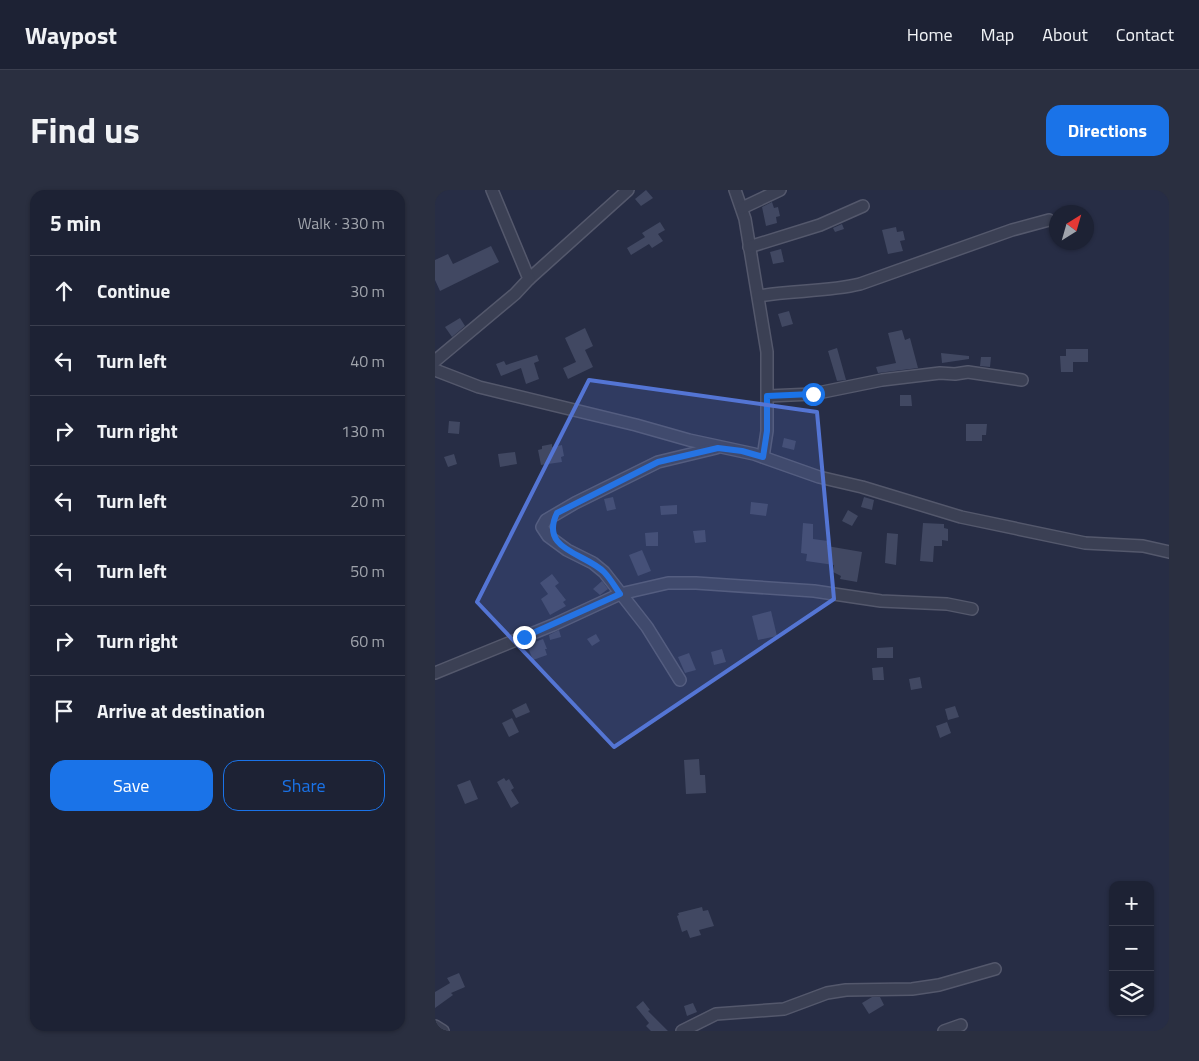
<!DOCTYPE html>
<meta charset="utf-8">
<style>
:root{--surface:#1d2234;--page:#2a2f40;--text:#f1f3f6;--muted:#a0a4ac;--line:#3b3f4f;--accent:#1a73e8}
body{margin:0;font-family:"Titillium Web",sans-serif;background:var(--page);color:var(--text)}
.controls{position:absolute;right:15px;bottom:15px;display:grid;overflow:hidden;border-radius:10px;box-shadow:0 1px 4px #0004}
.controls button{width:45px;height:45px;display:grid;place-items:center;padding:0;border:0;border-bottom:1px solid var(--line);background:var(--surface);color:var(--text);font:25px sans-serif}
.compass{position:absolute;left:614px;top:15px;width:45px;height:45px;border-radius:50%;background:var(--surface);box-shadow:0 1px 4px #0004;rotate:37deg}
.stop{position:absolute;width:15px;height:15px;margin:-11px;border:4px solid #1a73e8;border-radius:50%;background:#fff}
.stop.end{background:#1a73e8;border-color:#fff;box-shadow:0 1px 5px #0008}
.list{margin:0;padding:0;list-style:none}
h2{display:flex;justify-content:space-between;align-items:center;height:65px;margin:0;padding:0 20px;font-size:21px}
h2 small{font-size:16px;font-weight:400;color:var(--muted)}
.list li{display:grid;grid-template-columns:32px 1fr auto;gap:15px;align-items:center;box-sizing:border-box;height:70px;padding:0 20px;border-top:1px solid var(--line)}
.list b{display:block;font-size:19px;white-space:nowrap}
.list em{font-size:16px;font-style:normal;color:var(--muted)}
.actions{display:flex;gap:10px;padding:15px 20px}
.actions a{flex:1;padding:11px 0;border:1px solid var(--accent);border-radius:15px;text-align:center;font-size:18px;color:var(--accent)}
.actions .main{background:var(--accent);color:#fff}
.icon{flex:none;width:28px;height:28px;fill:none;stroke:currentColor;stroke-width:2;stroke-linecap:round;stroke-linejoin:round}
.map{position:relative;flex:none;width:734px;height:841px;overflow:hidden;border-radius:15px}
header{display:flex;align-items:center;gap:30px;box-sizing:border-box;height:70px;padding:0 25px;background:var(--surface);border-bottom:1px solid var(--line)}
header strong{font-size:24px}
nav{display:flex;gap:28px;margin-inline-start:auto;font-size:18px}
.intro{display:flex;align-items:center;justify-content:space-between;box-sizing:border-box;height:120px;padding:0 30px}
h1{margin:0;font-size:35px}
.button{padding:12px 22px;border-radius:15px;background:var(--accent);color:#fff;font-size:18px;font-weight:700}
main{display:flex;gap:30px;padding:0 30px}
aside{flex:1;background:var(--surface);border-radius:15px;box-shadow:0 1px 4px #0004}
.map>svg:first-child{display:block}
</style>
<header>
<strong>Waypost</strong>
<nav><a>Home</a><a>Map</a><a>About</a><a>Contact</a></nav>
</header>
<div class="intro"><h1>Find us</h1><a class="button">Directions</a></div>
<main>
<aside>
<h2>5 min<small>Walk · 330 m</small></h2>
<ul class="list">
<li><svg class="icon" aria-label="ahead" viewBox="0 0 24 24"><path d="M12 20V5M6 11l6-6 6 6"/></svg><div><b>Continue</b></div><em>30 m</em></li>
<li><svg class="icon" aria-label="left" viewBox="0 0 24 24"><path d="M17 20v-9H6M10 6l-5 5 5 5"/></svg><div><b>Turn left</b></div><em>40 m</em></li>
<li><svg class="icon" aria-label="right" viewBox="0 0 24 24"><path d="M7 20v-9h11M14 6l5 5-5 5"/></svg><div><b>Turn right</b></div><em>130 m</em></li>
<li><svg class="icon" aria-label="left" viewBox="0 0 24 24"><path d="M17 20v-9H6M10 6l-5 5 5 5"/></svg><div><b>Turn left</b></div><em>20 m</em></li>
<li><svg class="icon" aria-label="left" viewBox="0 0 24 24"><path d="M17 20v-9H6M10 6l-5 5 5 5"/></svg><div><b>Turn left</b></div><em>50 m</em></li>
<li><svg class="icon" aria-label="right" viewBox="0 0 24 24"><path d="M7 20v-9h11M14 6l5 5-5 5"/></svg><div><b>Turn right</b></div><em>60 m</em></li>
<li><svg class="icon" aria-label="arrive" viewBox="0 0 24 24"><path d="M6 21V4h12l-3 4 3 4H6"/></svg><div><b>Arrive at destination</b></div></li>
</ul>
<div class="actions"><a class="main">Save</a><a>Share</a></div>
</aside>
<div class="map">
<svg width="734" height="841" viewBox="0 0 734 841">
<rect width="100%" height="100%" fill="#272d45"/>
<!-- building -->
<g fill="#414862">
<polygon points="211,0 218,8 206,16 200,9"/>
<polygon points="337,12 339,18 343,17 345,26 341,27 342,33 331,36 327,17"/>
<polygon points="225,32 230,40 223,44 228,51 217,58 214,54 196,65 192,58 210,47 207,43"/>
<polygon points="407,34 409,39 400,42 398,38"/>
<polygon points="461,37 462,42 468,41 470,50 465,51 468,61 453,64 447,40"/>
<polygon points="56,56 64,72 5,101 0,90 0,70 13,64 18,74"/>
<polygon points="346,59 349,72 338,74 335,62"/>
<polygon points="354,121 358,134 347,137 343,124"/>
<polygon points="25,128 30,136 17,147 10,137"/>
<polygon points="150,138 158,156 150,160 158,177 133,189 128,178 141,172 130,148"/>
<polygon points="467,140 470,150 475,148 483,178 443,183 441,177 461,173 453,143"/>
<polygon points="402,158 411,190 402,191 393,161"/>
<polygon points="631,159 653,159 653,172 638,172 638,182 626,182 625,166 631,166"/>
<polygon points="506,163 534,166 534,169 507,173"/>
<polygon points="102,165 104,171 99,173 104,189 91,194 86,178 66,186 61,174 69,171 71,175"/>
<polygon points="546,167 556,167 555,177 545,176"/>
<polygon points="465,205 476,205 477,216 465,216"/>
<polygon points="14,231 25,232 24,244 13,243"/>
<polygon points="531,234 552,234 551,245 547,245 547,251 531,251"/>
<polygon points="349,248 361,251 359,260 347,257"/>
<polygon points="117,254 117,257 127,255 129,266 126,267 127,272 106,275 103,260 107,259 107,256"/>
<polygon points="80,262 82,274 65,277 63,264"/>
<polygon points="19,264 22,274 13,277 9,267"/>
<polygon points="178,307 181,319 172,321 169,309"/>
<polygon points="429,307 439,310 437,320 426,317"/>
<polygon points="316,312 333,314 331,326 315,324"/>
<polygon points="242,315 242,324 226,325 225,316"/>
<polygon points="413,320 423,326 417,336 407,331"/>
<polygon points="368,333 378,334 378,349 393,351 392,356 427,362 422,392 405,389 406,386 398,382 399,375 371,371 372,364 366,363"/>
<polygon points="488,333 509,334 509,338 513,339 513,351 507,350 507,356 499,356 498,372 485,371"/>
<polygon points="270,340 271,352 260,353 258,341"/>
<polygon points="223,342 223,356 211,356 210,343"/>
<polygon points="452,343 463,344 461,375 450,373"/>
<polygon points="207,360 216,381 203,386 194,365"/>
<polygon points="117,384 124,393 120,396 131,410 128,412 131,416 115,425 106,409 113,404 105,393"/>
<polygon points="167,391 173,399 165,405 158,399"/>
<polygon points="336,421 342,446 323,450 317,426"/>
<polygon points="124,440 126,447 115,450 114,445"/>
<polygon points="161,444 165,451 157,456 152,449"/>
<polygon points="108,449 112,459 110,459 112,465 98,470 92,455"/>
<polygon points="458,457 458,468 442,468 442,458"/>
<polygon points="287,459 291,472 279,475 276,462"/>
<polygon points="254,463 261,480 250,483 243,467"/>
<polygon points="448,477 449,490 438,490 437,478"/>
<polygon points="485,487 487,498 476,500 474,489"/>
<polygon points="91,513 95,522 81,528 77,520"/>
<polygon points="520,516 524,527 513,530 510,519"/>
<polygon points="77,528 84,542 74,547 67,533"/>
<polygon points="512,532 516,543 505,548 501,536"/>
<polygon points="264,569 265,585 270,585 271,603 251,604 249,570"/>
<polygon points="69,588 71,591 74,589 79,598 76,600 84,613 76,618 62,592"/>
<polygon points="35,590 43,609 30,614 22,595"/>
<polygon points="267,717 268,721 273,720 279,736 264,740 266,745 255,748 252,740 247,742 242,726 244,725 243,723"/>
<polygon points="24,783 30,797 16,803 18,805 0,818 0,802 15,793 12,788"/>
<polygon points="437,807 445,807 449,815 434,824 427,813"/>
<polygon points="208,811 215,820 213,821 233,841 216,841 211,836 214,833 201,817"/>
<polygon points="258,813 262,822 252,826 249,816"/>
</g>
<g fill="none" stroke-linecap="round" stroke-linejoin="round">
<defs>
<g id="street">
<polyline points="300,0 310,29 332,162 332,241 328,267"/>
<polyline points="307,18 345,0"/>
<polyline points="314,57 385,35 428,16"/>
<polyline points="94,89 193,0"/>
<path d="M324,106C357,100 392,102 425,94L577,40L614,30"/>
<polyline points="0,171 80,104 94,89 57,0"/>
<polyline points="0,180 44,197 201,235 254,250 319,264 384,287 427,297 526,327 650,353 708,356 734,362"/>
<polyline points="333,206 378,204 447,190 505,183 520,184 533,182 587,190"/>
<polyline points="0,483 118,435 185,404 233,393 261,393 379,401 446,411 512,414 537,419"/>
<polyline points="245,490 212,437 169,382 158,373 132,360 113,346 107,337 111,330 140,313 223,272 281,258"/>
<polyline points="0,836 8,841"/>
<polyline points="247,841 281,824 349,819 392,803 411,800 477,799 504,795 560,779"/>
<polyline points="509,841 526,835"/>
</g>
</defs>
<!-- street casing -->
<use href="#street" stroke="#54586c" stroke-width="14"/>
<!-- street -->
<use href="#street" stroke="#3b4054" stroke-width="11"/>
</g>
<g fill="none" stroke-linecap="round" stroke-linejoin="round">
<!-- route -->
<path stroke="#1a73e8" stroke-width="6" d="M89,447L185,404C180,397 175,388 169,382C150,363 104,360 122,323L223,272L283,258L307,261L328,267L332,241V206L378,204"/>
</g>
<!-- marked area -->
<path fill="#5475d4" fill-opacity="0.2" stroke="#5475d4" stroke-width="4" stroke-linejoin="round" d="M154,190L382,222L399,409L179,557L42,412Z"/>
</svg>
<div class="controls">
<button>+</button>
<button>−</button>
<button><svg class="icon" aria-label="layers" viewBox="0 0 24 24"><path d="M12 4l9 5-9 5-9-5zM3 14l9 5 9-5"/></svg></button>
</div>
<svg class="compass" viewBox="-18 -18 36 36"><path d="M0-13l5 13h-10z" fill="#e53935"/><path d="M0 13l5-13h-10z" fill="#a0a4ac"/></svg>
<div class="stop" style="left:378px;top:204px"></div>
<div class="stop end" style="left:89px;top:447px"></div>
</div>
</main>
